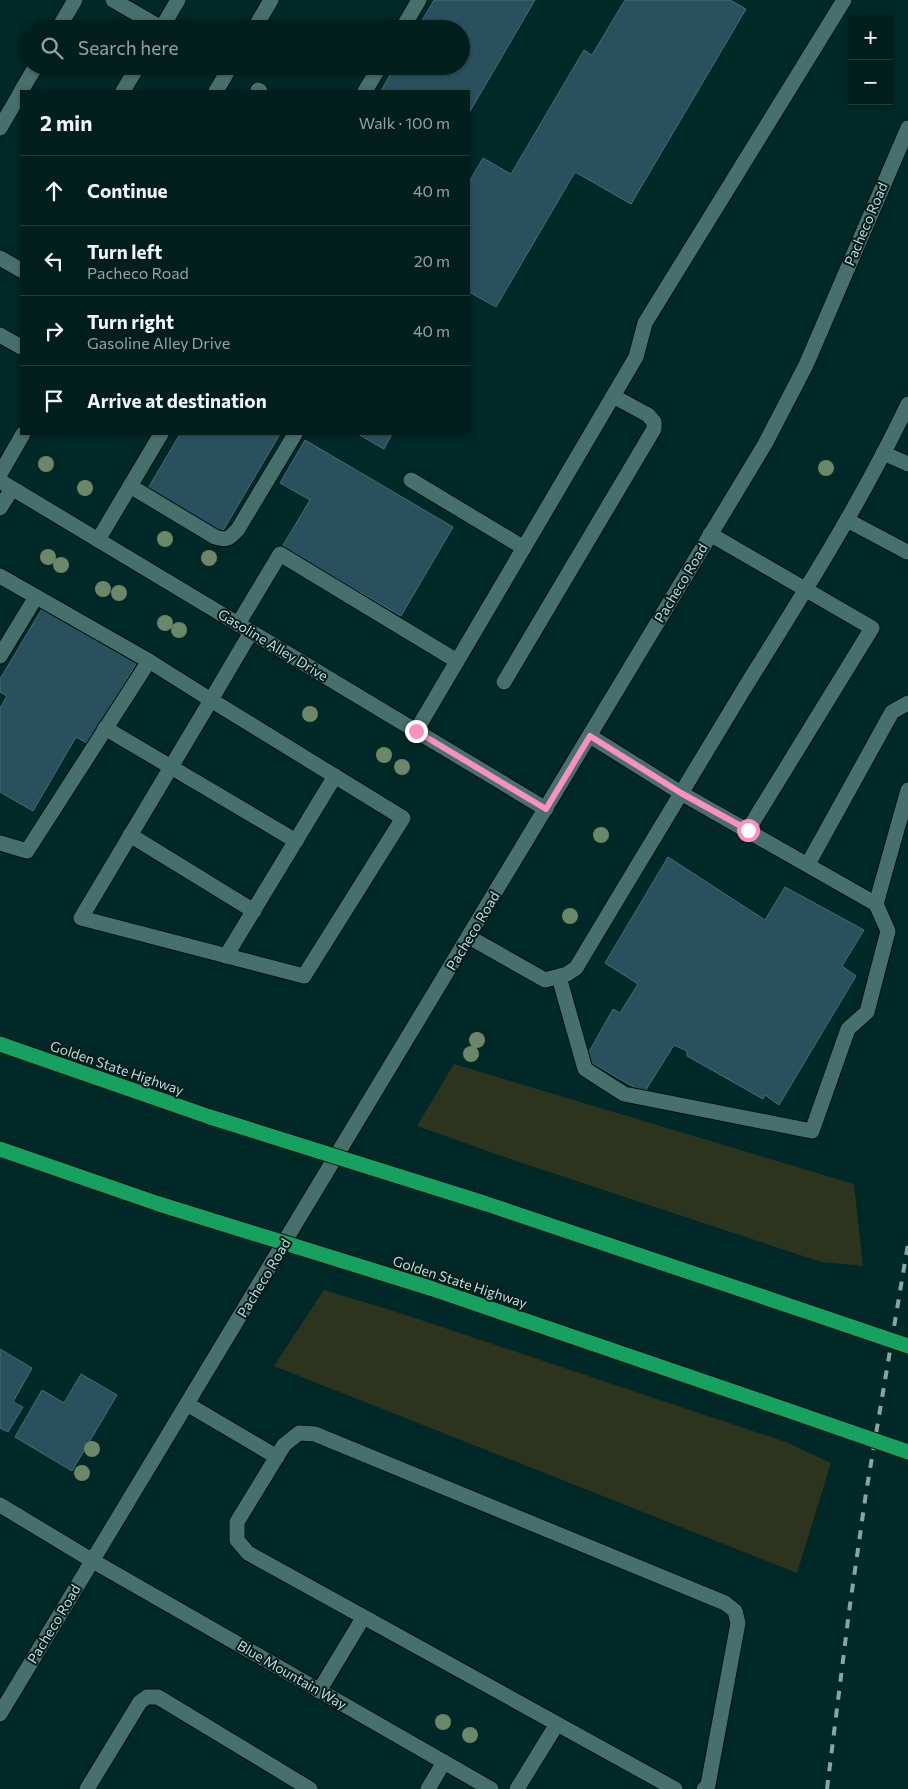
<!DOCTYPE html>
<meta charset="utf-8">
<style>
:root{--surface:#001e1c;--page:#0e2b29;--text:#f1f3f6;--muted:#95a2a3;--line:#223c3b}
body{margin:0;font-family:Commissioner,sans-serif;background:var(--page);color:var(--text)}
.controls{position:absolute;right:15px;top:15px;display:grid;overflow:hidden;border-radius:0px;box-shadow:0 1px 4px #0004}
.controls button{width:45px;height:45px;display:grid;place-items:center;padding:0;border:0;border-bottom:1px solid var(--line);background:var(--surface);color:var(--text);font:25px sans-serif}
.stop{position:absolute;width:15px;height:15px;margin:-11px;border:4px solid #fd8ec0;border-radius:50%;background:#fff}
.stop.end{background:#fd8ec0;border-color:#fff;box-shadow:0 1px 5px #0008}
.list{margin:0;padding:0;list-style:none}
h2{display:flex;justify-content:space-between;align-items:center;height:65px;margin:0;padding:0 20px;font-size:21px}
h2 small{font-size:16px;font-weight:400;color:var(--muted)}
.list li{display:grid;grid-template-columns:32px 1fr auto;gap:15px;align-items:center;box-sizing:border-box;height:70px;padding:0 20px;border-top:1px solid var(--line)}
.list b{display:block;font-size:19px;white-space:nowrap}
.list p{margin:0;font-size:16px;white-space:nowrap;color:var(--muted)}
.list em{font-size:16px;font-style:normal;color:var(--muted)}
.icon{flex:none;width:28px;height:28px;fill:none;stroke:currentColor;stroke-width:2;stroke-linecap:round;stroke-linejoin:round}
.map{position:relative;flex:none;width:908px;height:1789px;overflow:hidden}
.search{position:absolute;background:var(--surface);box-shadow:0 1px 4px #0004;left:20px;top:20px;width:450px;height:55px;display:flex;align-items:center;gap:12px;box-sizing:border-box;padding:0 18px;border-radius:28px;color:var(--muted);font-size:19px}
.panel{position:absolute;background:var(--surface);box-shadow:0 1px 4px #0004;left:20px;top:90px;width:450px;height:345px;border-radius:0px}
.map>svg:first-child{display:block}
</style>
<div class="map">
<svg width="908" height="1789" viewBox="0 0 908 1789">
<rect width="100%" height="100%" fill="#002826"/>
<!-- green -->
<g fill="#2d341e">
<polygon points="454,1064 854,1184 863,1266 821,1262 510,1159 417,1126"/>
<polygon points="324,1290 403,1314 786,1442 831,1463 797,1573 274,1366"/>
</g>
<!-- building -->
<g fill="#29505c" stroke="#486c79">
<polygon points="434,0 535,0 469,113 469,91 381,91 395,66 461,66 461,29 417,29"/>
<polygon points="625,0 730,0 746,9 631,204 575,172 496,307 469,292 469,182 483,158 511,174 584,50 592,55"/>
<polygon points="180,434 280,434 221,534 147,490"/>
<polygon points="358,434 392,434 384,449"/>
<polygon points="305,440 453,527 401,616 282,547 310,500 280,483"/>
<polygon points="43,607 137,662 89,744 76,737 33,811 0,792 0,708 7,696 0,692 0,679"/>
<polygon points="668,857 765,920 785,887 864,930 842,966 856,976 779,1105 765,1095 763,1099 687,1056 687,1051 674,1045 644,1093 585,1059 613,1009 620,1013 638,984 605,963"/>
<polygon points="0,1349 32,1368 13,1402 23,1407 8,1432 0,1428"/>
<polygon points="81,1374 117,1395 72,1471 15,1437 42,1390 64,1403"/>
</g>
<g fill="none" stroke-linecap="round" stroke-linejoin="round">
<defs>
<g id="minor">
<polyline points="113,0 163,29"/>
<polyline points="58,29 75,0"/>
<polyline points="161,29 178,0"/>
<polyline points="254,29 271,0"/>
<polyline points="402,29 419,0"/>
<polyline points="258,90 260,91"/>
<polyline points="21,91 36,66"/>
<polyline points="123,91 138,66"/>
<polyline points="216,91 231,66"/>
<polyline points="365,91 380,66"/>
<polyline points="0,128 21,92"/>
<polyline points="0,258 21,270"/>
<polyline points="0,335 21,347"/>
<polyline points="883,453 908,464"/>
<polyline points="0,474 23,434"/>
<polyline points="411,480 524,548"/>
<polyline points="0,481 546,809"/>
<path d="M130,486L215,537C227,541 230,538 238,529L295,434"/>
<polyline points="0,508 12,489"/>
<polyline points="847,520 907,552"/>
<polyline points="710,534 872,628 748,830"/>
<polyline points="98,540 161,434"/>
<polyline points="0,576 149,661 211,700 251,632"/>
<polyline points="238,624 280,554 457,661"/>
<polyline points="0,656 36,597"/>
<polyline points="504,682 654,429 654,422 648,415 613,396"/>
<polygon points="211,700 403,818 304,976 81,918"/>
<polyline points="105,728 296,841"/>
<polyline points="416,731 636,357 645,323 844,0"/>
<polyline points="590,736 681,793 876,904"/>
<polyline points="130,835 254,911"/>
<polyline points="0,843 27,851 149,661"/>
<polyline points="808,864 892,712 908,703"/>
<path d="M469,937L545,980L567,974L576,968C632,875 687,782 744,689C802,596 861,503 908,404"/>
<polyline points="226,956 335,776"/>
<polyline points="559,977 585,1069 624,1094 812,1131 848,1029 867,1012 888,931 876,904 908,790"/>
<polyline points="187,1404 277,1457"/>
<polyline points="0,1505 93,1561 491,1789"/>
<polyline points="319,1691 363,1618"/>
<polyline points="0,1714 765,444 806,365 908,128"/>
<polyline points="87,1789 140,1702 147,1697 158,1697 310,1789"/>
<polyline points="428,1789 444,1762"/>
<polyline points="517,1789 557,1724"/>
<polyline points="675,1789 248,1553 237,1540 237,1522 284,1445 299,1433 315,1434 725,1603 735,1611 738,1623 708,1785 704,1789"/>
</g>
<g id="highway">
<polyline points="0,1044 210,1117"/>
<polyline points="0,1149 159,1204"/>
<polyline points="484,1203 805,1311"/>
<polyline points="430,1288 787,1410"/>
</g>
</defs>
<!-- minor casing -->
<use href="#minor" stroke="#000f0d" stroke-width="17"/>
<!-- highway casing -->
<use href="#highway" stroke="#000f0d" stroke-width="17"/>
<!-- minor -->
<use href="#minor" stroke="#476f6b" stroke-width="15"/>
<!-- highway -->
<use href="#highway" stroke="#16a160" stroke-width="15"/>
<!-- rail -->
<polyline stroke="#89a4a2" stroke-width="4" stroke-dasharray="9 9" stroke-linecap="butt" points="827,1789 849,1612 866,1493 908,1244"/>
<defs>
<g id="highway-bridge">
<polyline points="210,1117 484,1203"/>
<polyline points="159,1204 430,1288"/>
<polyline points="805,1311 908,1346"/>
<polyline points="787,1410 908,1452"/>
</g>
</defs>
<!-- highway-bridge casing -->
<use href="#highway-bridge" stroke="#000f0d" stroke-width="17" stroke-linecap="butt"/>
<!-- highway-bridge -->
<use href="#highway-bridge" stroke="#16a160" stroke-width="15"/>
</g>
<!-- trees -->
<g fill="#6b8767">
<circle cx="46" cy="464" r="8"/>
<circle cx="826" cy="468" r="8"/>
<circle cx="85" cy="488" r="8"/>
<circle cx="165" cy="539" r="8"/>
<circle cx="48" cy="557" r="8"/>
<circle cx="209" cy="558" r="8"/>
<circle cx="61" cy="565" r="8"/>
<circle cx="103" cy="589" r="8"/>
<circle cx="119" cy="593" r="8"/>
<circle cx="165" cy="623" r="8"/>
<circle cx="179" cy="630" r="8"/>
<circle cx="310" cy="714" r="8"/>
<circle cx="384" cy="755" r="8"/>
<circle cx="402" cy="767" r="8"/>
<circle cx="601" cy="835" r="8"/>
<circle cx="570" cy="916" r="8"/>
<circle cx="477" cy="1040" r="8"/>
<circle cx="471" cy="1054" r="8"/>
<circle cx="92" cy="1449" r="8"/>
<circle cx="82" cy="1473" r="8"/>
<circle cx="443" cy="1722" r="8"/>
<circle cx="470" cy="1735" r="8"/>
</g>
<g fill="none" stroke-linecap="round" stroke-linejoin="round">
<!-- route -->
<polyline stroke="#fd8ec0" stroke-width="6" points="416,731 546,809 590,736 681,793 748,830"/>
</g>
<g text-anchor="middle" stroke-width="4" stroke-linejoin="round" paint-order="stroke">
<!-- street labels -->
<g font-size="14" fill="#c4d9d7" stroke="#001e1b">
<text transform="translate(866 224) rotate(-67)" y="5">Pacheco Road</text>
<text transform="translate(681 583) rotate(-59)" y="5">Pacheco Road</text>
<text transform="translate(273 645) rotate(31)" y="5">Gasoline Alley Drive</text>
<text transform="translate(473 931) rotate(-59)" y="5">Pacheco Road</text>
<text transform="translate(117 1068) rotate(19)" y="5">Golden State Highway</text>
<text transform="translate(264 1278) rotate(-59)" y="5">Pacheco Road</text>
<text transform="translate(460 1282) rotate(18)" y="5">Golden State Highway</text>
<text transform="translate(54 1624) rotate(-59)" y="5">Pacheco Road</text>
<text transform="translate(292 1675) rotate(30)" y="5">Blue Mountain Way</text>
</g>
</g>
</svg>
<div class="controls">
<button>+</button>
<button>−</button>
</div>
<div class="stop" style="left:748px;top:830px"></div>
<div class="stop end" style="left:416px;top:731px"></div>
<div class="search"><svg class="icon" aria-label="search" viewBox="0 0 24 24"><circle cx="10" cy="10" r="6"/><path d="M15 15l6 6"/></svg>Search here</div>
<section class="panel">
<h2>2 min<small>Walk · 100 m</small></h2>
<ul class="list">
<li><svg class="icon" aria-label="ahead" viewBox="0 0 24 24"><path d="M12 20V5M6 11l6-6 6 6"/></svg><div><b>Continue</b></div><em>40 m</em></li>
<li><svg class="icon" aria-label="left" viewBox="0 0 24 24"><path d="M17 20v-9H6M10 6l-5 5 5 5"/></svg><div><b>Turn left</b><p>Pacheco Road</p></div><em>20 m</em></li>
<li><svg class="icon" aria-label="right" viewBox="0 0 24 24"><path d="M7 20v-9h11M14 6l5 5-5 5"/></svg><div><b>Turn right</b><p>Gasoline Alley Drive</p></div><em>40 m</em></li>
<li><svg class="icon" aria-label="arrive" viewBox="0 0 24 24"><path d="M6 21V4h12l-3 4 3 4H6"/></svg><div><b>Arrive at destination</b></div></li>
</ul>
</section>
</div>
